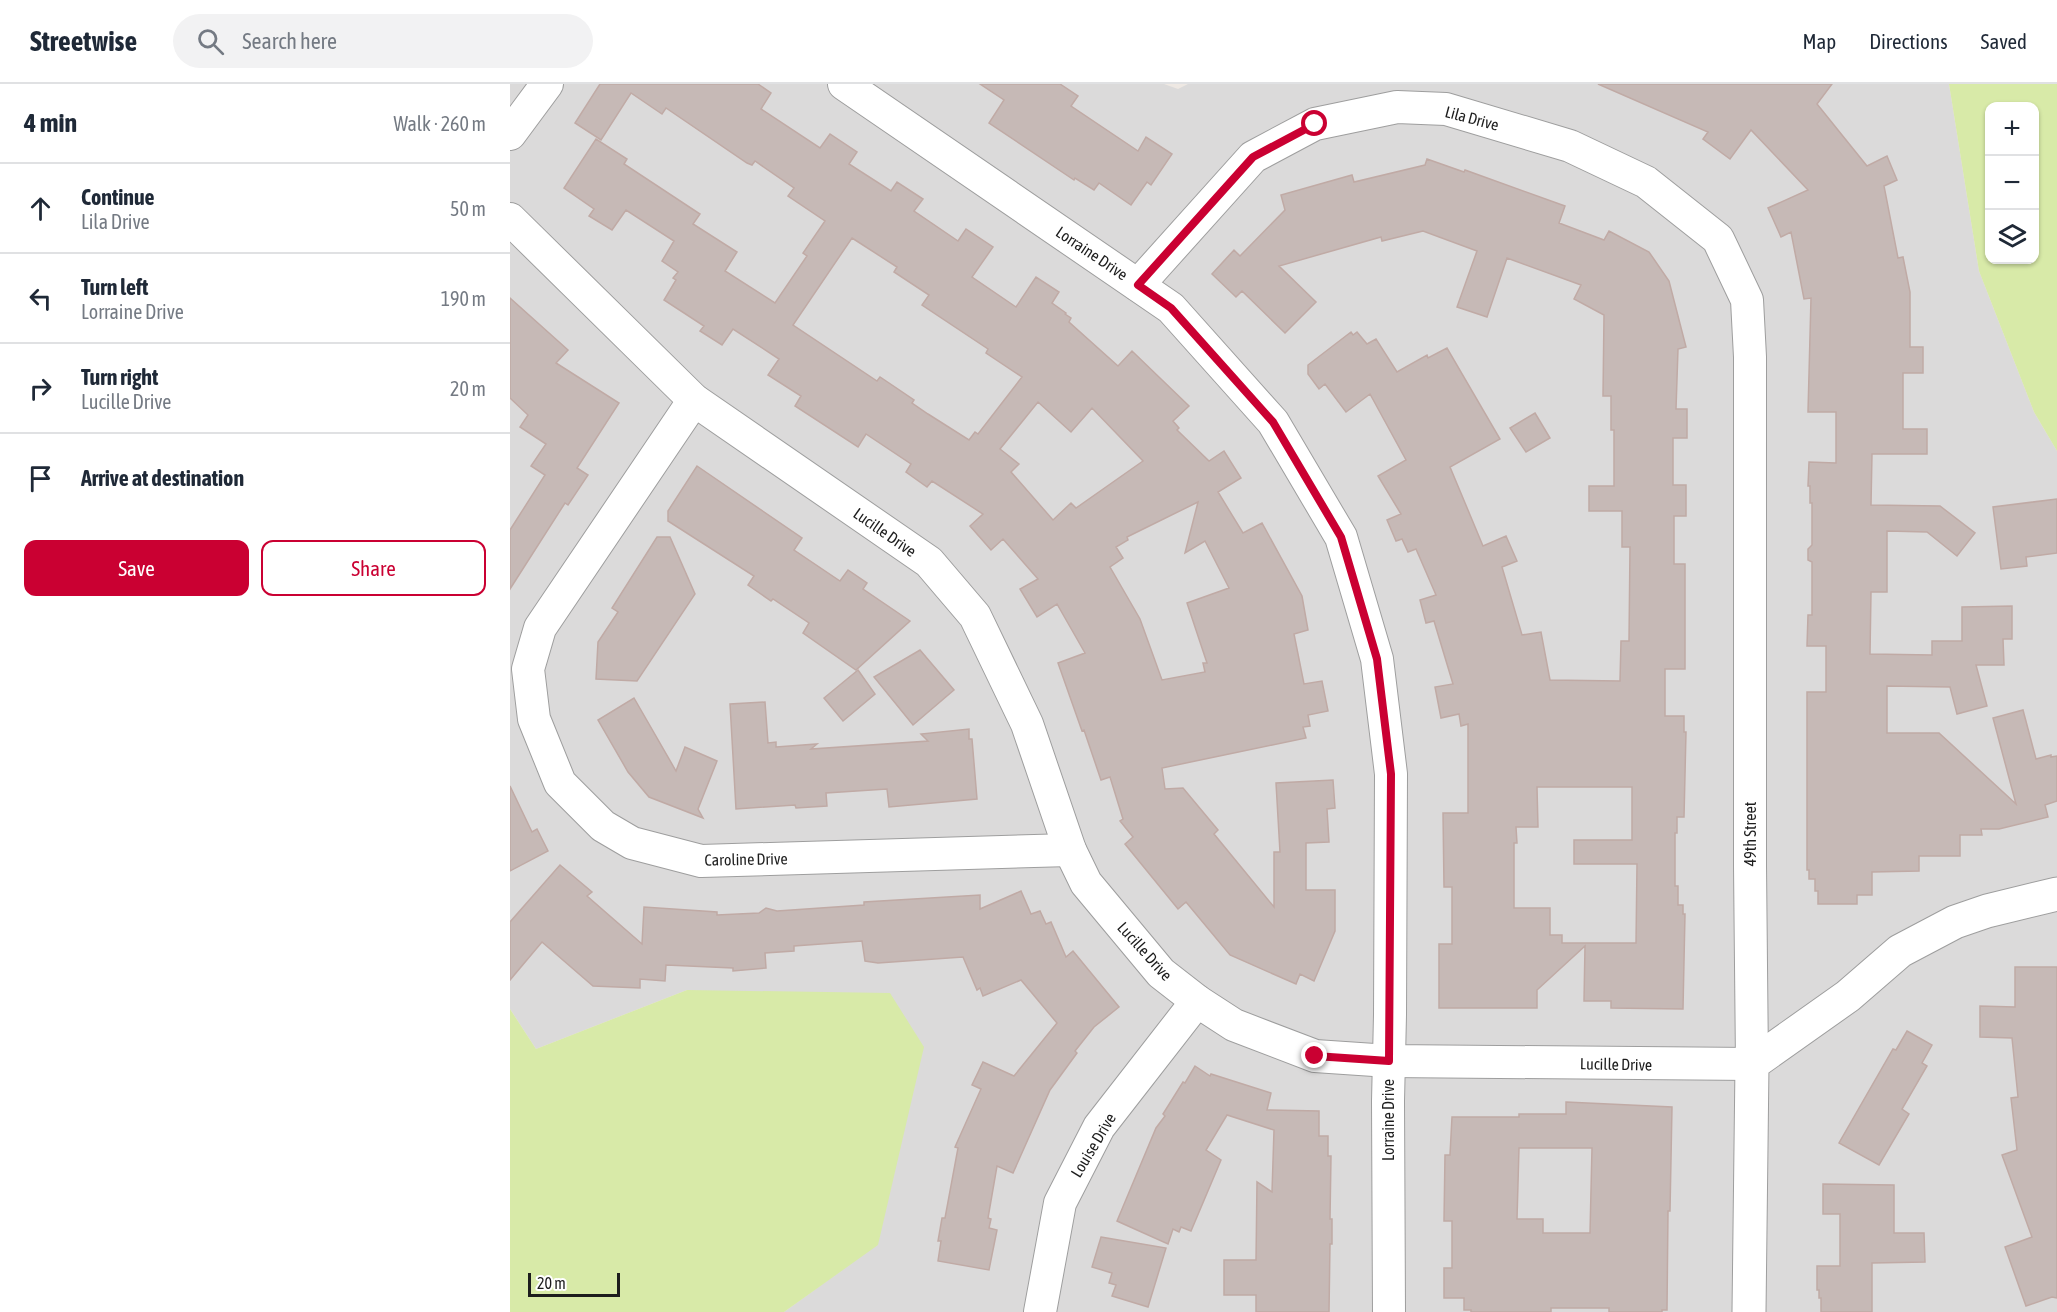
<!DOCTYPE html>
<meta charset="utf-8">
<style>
:root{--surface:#fff;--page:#f2f2f3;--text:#1f2937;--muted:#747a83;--line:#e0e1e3;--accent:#ca0032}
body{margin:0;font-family:"Asap Condensed",sans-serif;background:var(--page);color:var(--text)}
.controls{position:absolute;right:18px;top:18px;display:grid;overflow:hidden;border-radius:12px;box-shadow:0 2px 4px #0004}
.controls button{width:54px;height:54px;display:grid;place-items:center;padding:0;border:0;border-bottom:2px solid var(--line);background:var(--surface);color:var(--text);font:30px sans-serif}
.scale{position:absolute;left:18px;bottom:15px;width:92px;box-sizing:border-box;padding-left:6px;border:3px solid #1d1d1d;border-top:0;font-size:16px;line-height:21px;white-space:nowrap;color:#1d1d1d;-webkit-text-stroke:4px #fff;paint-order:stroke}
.stop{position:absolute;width:18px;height:18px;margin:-14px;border:4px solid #ca0032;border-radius:50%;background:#fff}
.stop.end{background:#ca0032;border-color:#fff;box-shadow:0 2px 6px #0008}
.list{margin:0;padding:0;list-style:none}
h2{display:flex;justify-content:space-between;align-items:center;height:78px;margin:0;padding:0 24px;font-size:26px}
h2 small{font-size:20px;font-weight:400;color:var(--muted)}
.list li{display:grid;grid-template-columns:39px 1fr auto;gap:18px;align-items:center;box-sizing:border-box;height:90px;padding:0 24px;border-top:2px solid var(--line)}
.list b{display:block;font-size:22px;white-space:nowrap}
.list p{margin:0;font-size:20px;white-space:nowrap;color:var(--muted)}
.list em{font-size:20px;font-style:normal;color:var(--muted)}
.actions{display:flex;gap:12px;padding:18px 24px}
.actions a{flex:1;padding:14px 0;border:2px solid var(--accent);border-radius:12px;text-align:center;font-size:21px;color:var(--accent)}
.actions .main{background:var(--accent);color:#fff}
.icon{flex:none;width:33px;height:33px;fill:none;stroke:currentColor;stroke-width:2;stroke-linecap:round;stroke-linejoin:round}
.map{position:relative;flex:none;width:1547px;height:1228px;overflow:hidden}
header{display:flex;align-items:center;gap:36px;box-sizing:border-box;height:84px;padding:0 30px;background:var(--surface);border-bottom:2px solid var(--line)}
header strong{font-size:28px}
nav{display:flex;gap:33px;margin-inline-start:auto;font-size:21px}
.search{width:420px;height:54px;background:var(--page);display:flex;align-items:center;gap:15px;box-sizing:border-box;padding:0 21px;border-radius:33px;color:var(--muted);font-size:22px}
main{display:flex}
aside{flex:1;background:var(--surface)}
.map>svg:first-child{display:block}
</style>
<header>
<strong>Streetwise</strong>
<div class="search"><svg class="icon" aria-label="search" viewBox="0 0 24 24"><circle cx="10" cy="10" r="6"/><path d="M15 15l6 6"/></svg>Search here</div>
<nav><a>Map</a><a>Directions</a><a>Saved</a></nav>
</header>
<main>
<aside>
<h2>4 min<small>Walk · 260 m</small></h2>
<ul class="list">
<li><svg class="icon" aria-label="ahead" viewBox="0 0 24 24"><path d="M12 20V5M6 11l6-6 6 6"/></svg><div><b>Continue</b><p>Lila Drive</p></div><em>50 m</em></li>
<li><svg class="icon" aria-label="left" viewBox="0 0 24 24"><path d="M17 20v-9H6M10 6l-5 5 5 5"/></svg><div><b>Turn left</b><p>Lorraine Drive</p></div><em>190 m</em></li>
<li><svg class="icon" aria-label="right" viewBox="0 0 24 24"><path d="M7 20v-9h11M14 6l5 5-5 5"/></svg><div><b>Turn right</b><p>Lucille Drive</p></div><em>20 m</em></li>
<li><svg class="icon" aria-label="arrive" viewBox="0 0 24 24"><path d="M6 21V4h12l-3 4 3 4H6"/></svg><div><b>Arrive at destination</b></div></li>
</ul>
<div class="actions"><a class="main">Save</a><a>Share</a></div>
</aside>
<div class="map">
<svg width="1547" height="1228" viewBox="0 0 1547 1228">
<rect width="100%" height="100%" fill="#eee8e3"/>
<!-- residential -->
<polygon fill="#dbdada" points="0,0 654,0 668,5 678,0 1439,0 1469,187 1524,328 1547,367 1547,1228 274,1228 368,1160 177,906 26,965 0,925"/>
<!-- grass -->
<g fill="#d8eaa8" fill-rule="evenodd">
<path d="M1439,0H1547V367L1524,328L1469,187ZM1480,22H1524V176H1480Z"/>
<polygon points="177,906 380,909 414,963 368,1161 274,1228 0,1228 0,925 26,965"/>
</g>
<!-- building -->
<g fill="#c6b9b6" stroke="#c0aaa5" stroke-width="1.5" fill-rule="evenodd">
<path d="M90,0H248L261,9L251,25L310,64L320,50L347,68L339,80L381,107L387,98L413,115L404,127L448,157L456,145L483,163L462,193L506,223L526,193L549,208L542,219L556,229L555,230L561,234L559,238L608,282L622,267L679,322L663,337L669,344L667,346L699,377L714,367L731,394L708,408L733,449L752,439L792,512L798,546L784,550L794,600L812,597L818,627L798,631L800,642L793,643L796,654L652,684L655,705L673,704L708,746L704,750L764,823V768H770L766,699L823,696L825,724L817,725L819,758L796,759V806H825V847L804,897L790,890L786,900L720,871L676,818L668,825L615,760L623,753L610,737L613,735L600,693L591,696L574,646L572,647L548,579L575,569L547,520L527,533L510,505L528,495L493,455L481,466L460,442L473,430L422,397L417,403L396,388L401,380L356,350L348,363L285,322L291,312L258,291L269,275L223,245L212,261L190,247L194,242L154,216L166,196L163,194L168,188L152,177L164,157L116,126L102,146L79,132L84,125L54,104L86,55L117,75L114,80L190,130L183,140L227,168L215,187L265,219L297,172L293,169L315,137L278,112L284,104L245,77L242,81L237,79L156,24L152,30L121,9L91,56L65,39ZM342,154L387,183L384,188L419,211L412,221L478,265L476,269L512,293L468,350L465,348L459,356L418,330L402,319L404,316L370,293L367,297L283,241ZM528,318L561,348L582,324L633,377L566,424L561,419L543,436L501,388L509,380L490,365ZM688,418L675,469L695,457L719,504L677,519L697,579H693L695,588L652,596L630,535L600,483L613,474L606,463L618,456L617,453Z"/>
<polygon points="470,0 550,0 568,12 561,22 628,67 636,53 662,70 641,101 637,98 621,121 589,99 584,106 565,94 564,96 479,39 494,16"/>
<polygon points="1088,0 1322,0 1307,20 1357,82 1377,72 1387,96 1374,102 1388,174 1393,173 1400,208 1400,263 1413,263 1413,289 1393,289 1393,345 1417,345 1417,370 1362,370 1361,421 1430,422 1465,449 1447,472 1417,448 1377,447 1377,508 1361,508 1360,570 1422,571 1422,557 1452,557 1452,523 1502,522 1502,555 1493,555 1494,581 1466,581 1477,622 1447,630 1440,603 1377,602 1377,649 1429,649 1506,720 1483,634 1513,626 1526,675 1541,671 1541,673 1547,672 1547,717 1535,721 1538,733 1489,745 1471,745 1472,751 1450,751 1450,772 1409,772 1409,787 1362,788 1362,811 1347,811 1347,820 1308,820 1308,807 1305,807 1305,795 1299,795 1299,786 1297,786 1297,608 1316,608 1316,562 1297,562 1298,531 1302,531 1302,478 1298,476 1298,465 1302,461 1302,419 1300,419 1300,402 1298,402 1299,378 1326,379 1326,328 1298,328 1301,214 1294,215 1281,148 1271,153 1258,124 1298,106 1241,46 1220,75 1193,55 1198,48"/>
<path d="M917,75L954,88L955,86L1055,122L1049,139L1094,156L1099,147L1139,168L1159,197L1176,263L1168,265L1166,325H1177V354H1163V401H1176V432H1164V480H1175V585H1155V632H1174V648H1176L1174,733H1167V749H1165V802H1168V821H1173V830H1175L1173,925L1101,924V917H1074L1075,862L1027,906V924H929V860H942V803H934L933,729H958V640L951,642L949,630L931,634L925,603L943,600L924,537L916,539L910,516L926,511L906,465L898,468L892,455L886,457L877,436L891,430L868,392L896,376L860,310L836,328L815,300L809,305L798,290V281L841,248L843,251L847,248L857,260L866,255L887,288L917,271L918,274L937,264L990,355L940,383L973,462L996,452L1007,477L992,483L1012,551L1031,548L1040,596L1110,597L1111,557H1119L1120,463H1112V427H1079V402H1104V346H1101V312H1093L1094,231L1064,215L1071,201L997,174L977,233L947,223L967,167L913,147L872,157L871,153L769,182L806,218L775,249L732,207L726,213L702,190L724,166L730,172L775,126L771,111L842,91L844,98L915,81ZM1027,703H1122V756H1064V780H1127L1126,859H1052V851H1040V824H1004V759H1007L1006,743H1028Z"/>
<polygon points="0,214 58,266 46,279 109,319 67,384 78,391 58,421 55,419 0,505 0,446 35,391 21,382 36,360 10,343 18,331 0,314"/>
<polygon points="1025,329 1040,354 1016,368 1000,344"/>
<polygon points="187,382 292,454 284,466 330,497 338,486 357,499 353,505 400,537 346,586 293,549 299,539 263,515 261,517 238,501 244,492 158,437 158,427"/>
<polygon points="1547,415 1547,469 1516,473 1517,482 1491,485 1483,423"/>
<polygon points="147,453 160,453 185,510 127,597 86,595 88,558 108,528 102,524"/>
<polygon points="410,566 444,606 403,641 364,593"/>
<polygon points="348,586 365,610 333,637 314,614"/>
<polygon points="124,614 166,687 175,663 207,677 188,725 193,734 139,713 118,688 88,636"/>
<polygon points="255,618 258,659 266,658 266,663 307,660 301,665 418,657 411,650 459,645 459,655 462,655 467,715 379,723 377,705 316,709 317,722 286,724 285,721 226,725 220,620"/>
<polygon points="0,702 22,748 27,745 38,767 0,787"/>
<polygon points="50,781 82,808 77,812 132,860 134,823 207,828 207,831 249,829 256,824 267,827 354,821 354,818 470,811 470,825 511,807 521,830 530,827 536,840 541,838 556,873 563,867 609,923 584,943 565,967 567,969 540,1006 503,1089 487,1082 478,1134 481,1135 479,1144 487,1146 479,1186 428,1177 431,1157 428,1157 432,1134 435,1134 448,1064 445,1063 471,1005 462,1001 473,978 504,992 547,939 511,896 473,912 470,904 467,906 453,873 368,879 355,877 352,857 284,862 284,867 255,869 256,884 223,887 223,884 156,881 155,897 130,895 130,904 83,902 32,858 0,896 0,838"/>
<polygon points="1505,883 1547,883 1547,1214 1542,1213 1516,1222 1495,1163 1522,1153 1492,1071 1507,1066 1501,1014 1508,1013 1502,954 1470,953 1470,922 1505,923"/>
<polygon points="1397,947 1422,961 1412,979 1417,982 1392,1025 1399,1030 1369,1081 1329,1059 1383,965 1386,966"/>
<polygon points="685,982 700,992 701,990 761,1009 757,1026 809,1027 809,1052 818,1052 818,1072 821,1072 820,1135 822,1135 822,1160 820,1160 819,1228 746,1228 746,1211 714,1211 714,1176 746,1176 747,1098 762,1108 764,1046 717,1031 696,1066 711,1076 681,1147 671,1143 669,1148 663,1145 658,1160 607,1137 646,1044 655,1032 653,1030 673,998 675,999"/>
<path d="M1056,1018L1162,1023L1160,1127H1158L1157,1226H1152V1228H1099V1224H1041V1228H961V1226H954V1214H934V1184H942V1137H934L935,1071H940L942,1033H1009V1030H1056ZM1009,1064H1082L1080,1149H1033V1135H1007Z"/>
<polygon points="1313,1100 1384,1101 1384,1149 1414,1149 1415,1178 1362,1179 1362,1228 1311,1228 1311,1214 1309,1214 1309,1206 1307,1206 1307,1182 1330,1182 1330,1130 1313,1130"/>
<polygon points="591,1153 656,1164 638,1223 602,1212 606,1201 599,1199 602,1189 582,1183"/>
</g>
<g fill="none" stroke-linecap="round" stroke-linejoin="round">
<defs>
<g id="minor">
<polyline points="334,0 661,224 763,338 831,453 867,575 881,690 880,931 878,1017 879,1228"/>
<polyline points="0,50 37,0"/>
<polyline points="0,135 184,316 419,478 465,532 517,640 560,766 576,799 651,889 687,917 724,941 805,972 879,977 1242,980 1240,782 1240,273 1237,216 1208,155 1136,98 1060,62 936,25 887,23 805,40 743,73 628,201"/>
<polyline points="184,316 30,544 18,585 24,635 50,699 93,742 122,759 191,777 560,766"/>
<polyline points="530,1228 550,1119 589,1043 687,917"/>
</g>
<polyline id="tertiary" points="1239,1228 1242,980 1338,912 1390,867 1445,838 1477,827 1547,810"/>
</defs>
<!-- minor casing -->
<use href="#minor" stroke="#9e9e9e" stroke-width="34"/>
<!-- tertiary casing -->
<use href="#tertiary" stroke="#9e9e9e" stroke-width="35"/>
<!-- minor -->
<use href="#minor" stroke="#fff" stroke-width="32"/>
<!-- tertiary -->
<use href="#tertiary" stroke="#fff" stroke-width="33"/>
</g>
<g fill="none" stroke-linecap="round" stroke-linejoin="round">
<!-- route -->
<polyline stroke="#ca0032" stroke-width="8" points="805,40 743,73 628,201 661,224 763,338 831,453 867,575 881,690 879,977 805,972"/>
</g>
<g text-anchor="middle" stroke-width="4.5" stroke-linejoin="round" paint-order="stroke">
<!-- street labels -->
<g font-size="16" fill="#1d1d1d" stroke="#fff">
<text transform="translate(962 34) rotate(15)" y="6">Lila Drive</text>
<text transform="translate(582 169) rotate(34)" y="6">Lorraine Drive</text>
<text transform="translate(375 448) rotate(35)" y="6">Lucille Drive</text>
<text transform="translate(1240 750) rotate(-90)" y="6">49th Street</text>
<text transform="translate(236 775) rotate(-1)" y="6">Caroline Drive</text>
<text transform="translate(635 867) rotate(48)" y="6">Lucille Drive</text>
<text transform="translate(1106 980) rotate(1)" y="6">Lucille Drive</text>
<text transform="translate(878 1036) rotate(-90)" y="6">Lorraine Drive</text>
<text transform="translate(583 1061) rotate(-59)" y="6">Louise Drive</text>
</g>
</g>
</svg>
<div class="controls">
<button>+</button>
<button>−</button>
<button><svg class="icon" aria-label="layers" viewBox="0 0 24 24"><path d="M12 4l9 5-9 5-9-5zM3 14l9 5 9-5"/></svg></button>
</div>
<div class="scale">20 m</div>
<div class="stop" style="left:805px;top:40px"></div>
<div class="stop end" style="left:805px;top:972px"></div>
</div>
</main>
